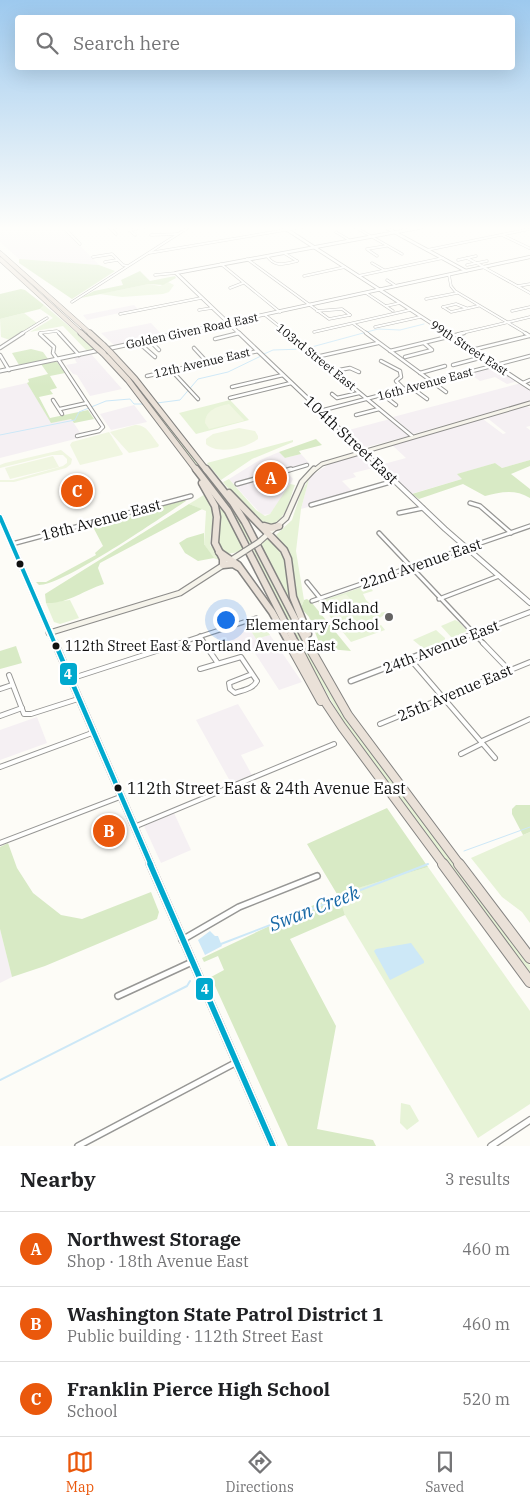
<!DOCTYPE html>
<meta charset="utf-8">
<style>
:root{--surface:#fff;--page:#f2f2f2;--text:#202124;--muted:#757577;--line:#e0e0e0;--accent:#ea580c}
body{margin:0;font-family:"IBM Plex Serif",serif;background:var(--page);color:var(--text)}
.you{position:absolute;left:225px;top:619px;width:18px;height:18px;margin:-12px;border:4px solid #fff;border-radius:50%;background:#1a73e8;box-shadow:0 0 0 8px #1a73e833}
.badge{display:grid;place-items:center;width:32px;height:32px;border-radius:50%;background:var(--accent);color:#fff;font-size:16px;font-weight:700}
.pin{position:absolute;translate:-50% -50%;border:2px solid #fff;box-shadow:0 1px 5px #0006}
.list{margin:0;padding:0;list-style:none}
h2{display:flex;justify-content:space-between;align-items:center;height:65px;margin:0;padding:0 20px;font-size:21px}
h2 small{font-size:16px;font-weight:400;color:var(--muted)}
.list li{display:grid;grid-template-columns:32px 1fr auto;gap:15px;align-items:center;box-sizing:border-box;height:75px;padding:0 20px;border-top:1px solid var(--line)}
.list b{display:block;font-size:19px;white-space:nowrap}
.list p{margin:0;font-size:16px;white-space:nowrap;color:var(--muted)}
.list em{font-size:16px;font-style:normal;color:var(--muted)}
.icon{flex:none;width:28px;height:28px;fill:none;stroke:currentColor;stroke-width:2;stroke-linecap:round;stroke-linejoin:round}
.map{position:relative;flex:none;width:530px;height:1146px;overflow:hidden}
.search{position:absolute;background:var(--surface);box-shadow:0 5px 20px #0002;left:15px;right:15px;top:15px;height:55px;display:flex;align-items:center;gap:12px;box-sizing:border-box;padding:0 18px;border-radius:5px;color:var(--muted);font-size:19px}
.sheet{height:290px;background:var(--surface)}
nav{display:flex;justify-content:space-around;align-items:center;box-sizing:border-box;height:70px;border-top:1px solid var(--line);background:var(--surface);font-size:14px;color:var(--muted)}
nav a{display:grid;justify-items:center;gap:2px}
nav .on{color:var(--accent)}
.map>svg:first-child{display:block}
</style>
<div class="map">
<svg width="530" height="1146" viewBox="0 0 530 1146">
<rect width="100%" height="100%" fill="#fdfcf7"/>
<!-- industrial -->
<g fill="#f5f0f3">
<polygon points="0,227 39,227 41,230 62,227 99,265 19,259 0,242"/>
<polygon points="134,305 138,309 87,320 83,315"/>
<polygon points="151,323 162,335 114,345 101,333"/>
<polygon points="91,354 122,389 90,396 77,375 73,374 66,365 77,363 74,358"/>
<polygon points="493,365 518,381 507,384 495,377 480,381 467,372"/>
<polygon points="27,383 51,422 71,419 83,437 0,458 0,389"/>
<polygon points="521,383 530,389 530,401 413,434 393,417"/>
<polygon points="134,405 147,422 111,430 100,414"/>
<polygon points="527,406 530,408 530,426 526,427 530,430 530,460 502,468 495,463 458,474 462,479 411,494 380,465 406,458 391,444 483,419 503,434 506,433 486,417"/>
<polygon points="390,419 409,436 363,448 345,431"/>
<polygon points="279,452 285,458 301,454 310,464 286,471 293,479 287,491 270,514 262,515 229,479 258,461"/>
<polygon points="359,454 363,454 377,467 353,473 356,477 342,481 355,494 301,509 309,479 314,474 332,462"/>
<polygon points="246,623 256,639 270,635 302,682 279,690 249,644 225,651 214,633"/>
<polygon points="238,704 264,746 241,755 252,775 231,783 196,720"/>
<polygon points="37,717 47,743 0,760 0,730"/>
<polygon points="174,813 191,850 161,863 144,826"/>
<polygon points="0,929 12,977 0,983"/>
</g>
<!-- green -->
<g fill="#e7f3d7">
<polygon points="168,282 174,285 169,292 163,294 122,297 99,294 149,284 160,286"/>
<polygon points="44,305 96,349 87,351 63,326 30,332 53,318 40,309"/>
<polygon points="24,313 37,323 10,340 1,337 0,319"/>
<path d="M106,350C132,377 154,407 177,436C205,470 232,504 253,542L250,544L235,516L221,497L124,372L103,351Z"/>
<polygon points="230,400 249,420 196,434 179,413"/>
<polygon points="293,440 293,442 252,459 221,480 207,463"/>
<path d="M229,479L256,510L265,516L270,514L290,484L295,485C289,500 285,527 265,524L226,486L223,482Z"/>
<polygon points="309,479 301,509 296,551 304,600 301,608 295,594 290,552 276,535 292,520 301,492"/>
<path d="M207,493C217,513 211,524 210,545L219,556V560L213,558L204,544L206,511L189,504Z"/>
<path d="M214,497L224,511L245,548C234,554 225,558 218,544L219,509Z"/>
<path d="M271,538C291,554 286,581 292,604L260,542Z"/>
<polygon points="255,546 328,690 349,724 530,965 530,975 343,721 310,664 252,548"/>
<polygon points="368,585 373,591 363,594 366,600 379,613 390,611 378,619 380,624 376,625 376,630 378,629 378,626 381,625 385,630 351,642 318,602"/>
<polygon points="70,600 79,618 60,624 54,622 46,603"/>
<polygon points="259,619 270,635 256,639 246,623"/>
<polygon points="455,620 459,622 467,631 452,638 441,626"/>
<polygon points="436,630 445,638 445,641 424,649 413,640"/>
<polygon points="530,832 530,923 522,912 502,897 471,858"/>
<polygon points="428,867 530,1011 530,1104 478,1138 345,915 337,894"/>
<polygon points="401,1103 410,1105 419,1121 407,1130 400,1123"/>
</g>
<!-- forest -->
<g fill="#d8eac5">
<polygon points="19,259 99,265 115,271 72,299 19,263"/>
<polygon points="140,271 150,281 175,276 176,278 163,285 149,284 81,298 94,291 123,285 121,280"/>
<polygon points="21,289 25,290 44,305 40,309 0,319 0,294"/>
<polygon points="31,349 43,352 48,359 19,365 12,353"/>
<polygon points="54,362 57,362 65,373 50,376 57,388 50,390 53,394 39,397 50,418 88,410 94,419 74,423 71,419 51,423 27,383 29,382 28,379 48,374 41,364"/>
<polygon points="316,439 322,445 299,451 301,454 285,458 279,452"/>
<path d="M530,460V466L511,474L530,489V498C515,489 501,492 485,496L463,484L419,499L412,494L462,479L457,474L495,463L502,468Z"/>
<path d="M184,500L186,501C160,518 64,585 39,585L36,582H46L96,555L95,553L103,546L92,525Z"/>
<path d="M189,504L202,509L100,563L98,568L104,584C84,590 68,604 46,603L45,594Z"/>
<polygon points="204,533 204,544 214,558 198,561 185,553 179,543 187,538"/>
<polygon points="307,599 312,603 351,651 329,649 320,645 309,617 301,608 304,600"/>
<polygon points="16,646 22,663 0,669 0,651"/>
<polygon points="516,805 530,805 530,832 523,835 512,814 512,809"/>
<polygon points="387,808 428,867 338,894 345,915 290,939 336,1026 317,1129 373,1140 376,1146 288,1146 211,977 224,970 218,956 204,962 202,958 337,894 307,844"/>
<polygon points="8,843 17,868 33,893 61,915 82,919 151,892 159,912 157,919 45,966 12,977 0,929 0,847"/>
</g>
<!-- pitch -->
<g fill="#f0f6e1">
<path d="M229,404L244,420L243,421L209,429L205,423C205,410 218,406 229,404Z"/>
<path d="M135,425C147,424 152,437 159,445L158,447L129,453L110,432Z"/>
<path d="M239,428L255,431L258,436V439C246,448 217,455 206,444V439L213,434Z"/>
<polygon points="109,432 123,454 122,455 80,465 70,445 72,442"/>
<polygon points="61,450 72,459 71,464 66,468 14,482 0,482 0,480 13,480 63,466 67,463 67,459 63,455 52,455 0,468 0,465 5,463"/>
<polygon points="53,456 59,467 10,479 5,468"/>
<polygon points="346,594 353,602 354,610 348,615 335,619 322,603"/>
</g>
<!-- water -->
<g fill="#cde8f7">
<polygon points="210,931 215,936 218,936 222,946 205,955 198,940"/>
<polygon points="411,943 424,961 424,963 390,980 374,951 376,949"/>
</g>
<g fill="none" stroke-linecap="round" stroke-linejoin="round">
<!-- stream-far1 -->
<g stroke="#cde8f7" stroke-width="1">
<polyline points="308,348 378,329 400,330 424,324"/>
<polyline points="264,354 273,350 304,349"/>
<polyline points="157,403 180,400 198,379 228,372 261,356"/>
<polyline points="0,435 75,420 79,412 106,401 130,399 134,404 143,404"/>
<polyline points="464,851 530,827"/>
<polyline points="425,865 428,864"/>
</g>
<!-- stream -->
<g stroke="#cde8f7" stroke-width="2">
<polyline points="221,944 428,864"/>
<polyline points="0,1080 187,986 190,981"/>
</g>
<defs>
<g id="minor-far4">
<polyline points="63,227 80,244"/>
<polyline points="109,227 116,234"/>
<polyline points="126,227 135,235"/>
<polyline points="355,227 402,254"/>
<polyline points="111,228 119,227"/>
<polyline points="129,230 145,227"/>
<polyline points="336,232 349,240"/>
<polyline points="151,235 178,234"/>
<polyline points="502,235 529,248"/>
<polyline points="367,249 386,246"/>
<polyline points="368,250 377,256"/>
<polyline points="427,250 530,229"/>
<polyline points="149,253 303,227"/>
<polyline points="284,253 297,261"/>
<path d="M267,256C275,268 284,264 297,261"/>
<polyline points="93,257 112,254 123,265 127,266"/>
<polyline points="467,258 484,267"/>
<polyline points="247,259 329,319 350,315"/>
<polyline points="458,260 476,256"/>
<polyline points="105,262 117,260"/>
<polyline points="372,263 384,270"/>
<polyline points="221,264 280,312"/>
<polyline points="467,265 487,261"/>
<polyline points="483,267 530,293"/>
<polyline points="155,275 176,273"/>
<polyline points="449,275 451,286 455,291 527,334"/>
<polyline points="304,276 345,267"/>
<polyline points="358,276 443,258"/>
<polyline points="387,280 396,286"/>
<polyline points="518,286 530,284"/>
<polyline points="230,288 243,283"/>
<polyline points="366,293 393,311"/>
<polyline points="426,299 457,293"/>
<polyline points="72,302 189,227"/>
<polyline points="386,306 400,303"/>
<polyline points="443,307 451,312 478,306"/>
<polyline points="443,307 456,304 466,308"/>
<polyline points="199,310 212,308"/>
<polyline points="317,311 342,309 350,315"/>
<polyline points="512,311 530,307"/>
<polyline points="120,314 201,298"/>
<polyline points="265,315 289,334"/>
<polyline points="354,324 368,334"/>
<polyline points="375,327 420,317"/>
<polyline points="314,332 410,310"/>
<polyline points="40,333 57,331 60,334"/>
<polyline points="21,334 47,318"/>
<polyline points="234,334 239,333"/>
<polyline points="458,334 530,317"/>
</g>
<g id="minor-far3">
<polyline points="59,333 79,355"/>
<polyline points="287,333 412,436"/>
<polyline points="366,333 446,392"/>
<polyline points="525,333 530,336"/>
<polyline points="40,334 54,347 53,353 57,359"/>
<polyline points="215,339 239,333"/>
<polyline points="149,340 159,350"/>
<polyline points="138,342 155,357"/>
<polyline points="0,348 23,333"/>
<polyline points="194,348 207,362"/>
<polyline points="472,350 529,336"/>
<polyline points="390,351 464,333"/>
<polyline points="0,355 9,370"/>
<polyline points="316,357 378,343"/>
<polyline points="405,357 432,350 424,343"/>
<polyline points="58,359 103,427 99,431 77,436"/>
<polyline points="381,361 400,371 401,377 396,381 404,389"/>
<polyline points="453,365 483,357"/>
<polyline points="172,371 198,399"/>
<polyline points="334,371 350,368 359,372"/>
<polyline points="420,373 445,366"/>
<polyline points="147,376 258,351"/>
<polyline points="523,383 530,380"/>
<polyline points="232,387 283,375"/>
<polyline points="412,388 427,399"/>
<polyline points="332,394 337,398 359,393"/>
<polyline points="383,395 396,405"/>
<polyline points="230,398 291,383"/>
<polyline points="53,400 62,414"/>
<polyline points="60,409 87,403"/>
<polyline points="320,411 530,356"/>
<polyline points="356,415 379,409"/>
<polyline points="287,471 307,465"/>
</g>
<g id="minor-far2">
<polyline points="237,484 291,469"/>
<polyline points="470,503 480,506 511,533"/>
<polyline points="311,505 394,481"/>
<polyline points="399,513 423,508"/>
<polyline points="379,533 484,644"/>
<polyline points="12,544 191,496"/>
<polyline points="307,582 320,598"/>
<polyline points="439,599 499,576"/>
<polyline points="312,601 530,526"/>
<polyline points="200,636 205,644"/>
<polyline points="177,644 256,618"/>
</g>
<g id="minor-far1">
<polyline points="204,643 217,662"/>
<polyline points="483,643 509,670"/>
<polyline points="410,659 495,758"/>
<path d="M200,669L241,657L257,681C253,689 243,690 235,693L230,689L229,683L252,674"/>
<polyline points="9,675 24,714 31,714 78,699"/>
<polyline points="70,679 181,643"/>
<polyline points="0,689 12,685"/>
<polyline points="0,716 22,708"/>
<polyline points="380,724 530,662"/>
<polyline points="461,754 481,744 482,741 530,719"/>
<polyline points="0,767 92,733"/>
<polyline points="134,827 334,744"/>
<polyline points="0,843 120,797"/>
</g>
<g id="minor">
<polyline points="182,940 239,907 317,876"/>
<polyline points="118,996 192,962"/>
<polyline points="78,1146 235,1063"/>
</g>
<g id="tertiary-far4">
<polyline points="283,227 448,334"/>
<polyline points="385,227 466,271"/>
<polyline points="174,334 530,257"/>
<polyline points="240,334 176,273 423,227"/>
</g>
<g id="tertiary-far3">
<polyline points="239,333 384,471"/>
<polyline points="446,333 530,388"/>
<polyline points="107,349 180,333"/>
<polyline points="0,371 100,350"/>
</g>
<g id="tertiary-far2">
<polyline points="382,469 445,529 530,603"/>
<polyline points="447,644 530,612"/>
</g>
<polyline id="tertiary-far1" points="351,681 450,643"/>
<polyline id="tertiary" points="491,1146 530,1120"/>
<polyline id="secondary-far3" points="313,471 322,464 530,403"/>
<g id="secondary-far2">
<polyline points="0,517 55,644"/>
<polyline points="259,542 286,518 302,482 314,469"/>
<polyline points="49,633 180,593 245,551"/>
</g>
<polyline id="secondary-far1" points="55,643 151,865"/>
<polyline id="secondary" points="150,864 273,1146"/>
<g id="motorway-far4">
<polyline points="0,253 91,334"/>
<polyline points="0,259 82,334"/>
</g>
<g id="motorway-far3">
<polyline points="81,333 96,347"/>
<polyline points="90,333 103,345"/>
<polyline points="110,352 135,379 207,471"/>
<polyline points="103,353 128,380 197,471"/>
</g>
<g id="motorway-far2">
<polyline points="196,469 228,511 296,644"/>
<polyline points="206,469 233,503 245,522 308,644"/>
<polyline points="202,483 215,506 217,517 215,543 223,559 223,565 233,564 238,567"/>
<polyline points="229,493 284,550 288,559 293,597 308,634"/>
<polyline points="264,526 271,528 279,526"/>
<polyline points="219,552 238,565 272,612 290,644"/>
</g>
<g id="motorway-far1">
<polyline points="289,643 321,701"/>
<polyline points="295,643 326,703 342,727 444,865"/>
<polyline points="307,643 348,715 460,865"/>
</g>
<g id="motorway">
<polyline points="443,864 530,982"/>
<polyline points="459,864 530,958"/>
</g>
</defs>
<!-- minor-far4 casing -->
<use href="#minor-far4" stroke="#979795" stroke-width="3"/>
<!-- minor-far3 casing -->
<use href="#minor-far3" stroke="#979795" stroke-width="4.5"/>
<!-- minor-far2 casing -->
<use href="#minor-far2" stroke="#979795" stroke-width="5.5"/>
<!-- minor-far1 casing -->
<use href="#minor-far1" stroke="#979795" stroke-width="6"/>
<!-- minor casing -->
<use href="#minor" stroke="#979795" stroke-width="8"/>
<!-- tertiary-far4 casing -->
<use href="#tertiary-far4" stroke="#979795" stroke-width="4"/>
<!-- tertiary-far3 casing -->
<use href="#tertiary-far3" stroke="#979795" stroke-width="5"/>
<!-- tertiary-far2 casing -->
<use href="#tertiary-far2" stroke="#979795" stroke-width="6"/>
<!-- tertiary-far1 casing -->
<use href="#tertiary-far1" stroke="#979795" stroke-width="7"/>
<!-- tertiary casing -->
<use href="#tertiary" stroke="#979795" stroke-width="8"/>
<!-- secondary-far3 casing -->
<use href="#secondary-far3" stroke="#8e8d8b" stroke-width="5"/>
<!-- secondary-far2 casing -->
<use href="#secondary-far2" stroke="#8e8d8b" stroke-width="7"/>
<!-- secondary-far1 casing -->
<use href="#secondary-far1" stroke="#8e8d8b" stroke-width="8"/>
<!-- secondary casing -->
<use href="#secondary" stroke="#8e8d8b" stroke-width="9"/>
<!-- motorway-far4 casing -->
<use href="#motorway-far4" stroke="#858482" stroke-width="5"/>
<!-- motorway-far3 casing -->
<use href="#motorway-far3" stroke="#858482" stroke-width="7"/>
<!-- motorway-far2 casing -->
<use href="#motorway-far2" stroke="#858482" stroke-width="9"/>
<!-- motorway-far1 casing -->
<use href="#motorway-far1" stroke="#858482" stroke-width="10"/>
<!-- motorway casing -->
<use href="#motorway" stroke="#858482" stroke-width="12"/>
<!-- minor-far4 -->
<use href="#minor-far4" stroke="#fffffe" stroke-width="2"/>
<!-- minor-far3 -->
<use href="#minor-far3" stroke="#fffffe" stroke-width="2.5"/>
<!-- minor-far2 -->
<use href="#minor-far2" stroke="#fffffe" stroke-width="3"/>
<!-- minor-far1 -->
<use href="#minor-far1" stroke="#fffffe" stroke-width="4"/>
<!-- minor -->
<use href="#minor" stroke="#fffffe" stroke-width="5"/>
<!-- tertiary-far4 -->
<use href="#tertiary-far4" stroke="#fffffe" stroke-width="2.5"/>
<!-- tertiary-far3 -->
<use href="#tertiary-far3" stroke="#fffffe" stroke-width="3"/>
<!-- tertiary-far2 -->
<use href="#tertiary-far2" stroke="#fffffe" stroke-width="4"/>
<!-- tertiary-far1 -->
<use href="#tertiary-far1" stroke="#fffffe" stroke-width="4.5"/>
<!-- tertiary -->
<use href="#tertiary" stroke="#fffffe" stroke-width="5.5"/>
<!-- secondary-far3 -->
<use href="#secondary-far3" stroke="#f6f4eb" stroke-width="3"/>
<!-- secondary-far2 -->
<use href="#secondary-far2" stroke="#f6f4eb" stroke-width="4.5"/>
<!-- secondary-far1 -->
<use href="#secondary-far1" stroke="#f6f4eb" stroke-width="5.5"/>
<!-- secondary -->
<use href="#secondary" stroke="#f6f4eb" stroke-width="7"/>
<!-- motorway-far4 -->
<use href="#motorway-far4" stroke="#eae1d8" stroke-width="4"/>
<!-- motorway-far3 -->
<use href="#motorway-far3" stroke="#eae1d8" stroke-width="5"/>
<!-- motorway-far2 -->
<use href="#motorway-far2" stroke="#eae1d8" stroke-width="6"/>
<!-- motorway-far1 -->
<use href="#motorway-far1" stroke="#eae1d8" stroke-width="8"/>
<!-- motorway -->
<use href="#motorway" stroke="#eae1d8" stroke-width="10"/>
<defs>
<polyline id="secondary-bridge" points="245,551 259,542"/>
<g id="motorway-bridge">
<polyline points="103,345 110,352"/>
<polyline points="96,347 103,353"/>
</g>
</defs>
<!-- secondary-bridge casing -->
<use href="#secondary-bridge" stroke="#8e8d8b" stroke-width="7" stroke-linecap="butt"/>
<!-- motorway-bridge casing -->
<use href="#motorway-bridge" stroke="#858482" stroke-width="7" stroke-linecap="butt"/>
<!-- secondary-bridge -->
<use href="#secondary-bridge" stroke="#f6f4eb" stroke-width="4.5"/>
<!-- motorway-bridge -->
<use href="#motorway-bridge" stroke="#eae1d8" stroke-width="5"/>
<defs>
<polyline id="bus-1-far2" points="0,517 55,644"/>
<polyline id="bus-1-far1" points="55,643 151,865"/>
<polyline id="bus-1" points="150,864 273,1146"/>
</defs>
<!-- bus-1-far2 casing -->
<use href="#bus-1-far2" stroke="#fff" stroke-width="8"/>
<!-- bus-1-far1 casing -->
<use href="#bus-1-far1" stroke="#fff" stroke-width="8"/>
<!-- bus-1 casing -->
<use href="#bus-1" stroke="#fff" stroke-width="9"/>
<!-- bus-1-far2 -->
<use href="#bus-1-far2" stroke="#00a9ce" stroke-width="4"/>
<!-- bus-1-far1 -->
<use href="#bus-1-far1" stroke="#00a9ce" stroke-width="4.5"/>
<!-- bus-1 -->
<use href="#bus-1" stroke="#00a9ce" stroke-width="5.5"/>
</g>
<!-- sky -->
<linearGradient id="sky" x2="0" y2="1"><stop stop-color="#9dc9ee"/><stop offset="0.59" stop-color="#fefefb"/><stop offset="1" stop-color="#fefefb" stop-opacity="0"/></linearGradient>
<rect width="530" height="387" fill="url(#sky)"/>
<!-- markers -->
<g fill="#111" stroke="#fff" stroke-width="2">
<circle cx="20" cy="564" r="4.5"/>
<circle cx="56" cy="646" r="4.5"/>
<circle cx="118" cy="788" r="4.5"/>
</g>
<circle fill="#646362" stroke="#fff" stroke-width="2" cx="389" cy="617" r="5"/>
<g text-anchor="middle" stroke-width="5" stroke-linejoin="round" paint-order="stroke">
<!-- far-street labels -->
<g font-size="12" fill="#111" stroke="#fff">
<text transform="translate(192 331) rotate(-12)" y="4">Golden Given Road East</text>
<text transform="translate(469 348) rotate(33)" y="4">99th Street East</text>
<text transform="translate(316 357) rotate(39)" y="4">103rd Street East</text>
<text transform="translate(202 363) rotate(-13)" y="4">12th Avenue East</text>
<text transform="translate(425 384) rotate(-15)" y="4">16th Avenue East</text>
</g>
<!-- bus labels -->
<g font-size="14" fill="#111" stroke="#fff" text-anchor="start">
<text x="65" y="651">112th Street East &amp; Portland Avenue East</text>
</g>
<!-- street labels -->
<g font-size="15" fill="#111" stroke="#fff">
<text transform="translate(351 440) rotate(43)" y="5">104th Street East</text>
<text transform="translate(101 520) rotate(-15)" y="5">18th Avenue East</text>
<text transform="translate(421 564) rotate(-19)" y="5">22nd Avenue East</text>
<text transform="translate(441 647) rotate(-21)" y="5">24th Avenue East</text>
<text transform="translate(455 693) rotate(-23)" y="5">25th Avenue East</text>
</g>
<!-- poi labels -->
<g font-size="15" fill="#111" stroke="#fff" text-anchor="end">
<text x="379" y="613">Midland<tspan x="379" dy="17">Elementary School</tspan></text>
</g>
<!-- near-bus labels -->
<g font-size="16" fill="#111" stroke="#fff" text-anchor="start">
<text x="127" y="794">112th Street East &amp; 24th Avenue East</text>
</g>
<!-- near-water labels -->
<g font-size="19" font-style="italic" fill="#1768a6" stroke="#fff">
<text transform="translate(314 908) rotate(-21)" y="7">Swan Creek</text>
</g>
</g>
<g stroke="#fff" stroke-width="2">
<rect x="59" y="662" width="19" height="24" rx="5" fill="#00a9ce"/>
<rect x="195" y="977" width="19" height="24" rx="5" fill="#00a9ce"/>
</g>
<g font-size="14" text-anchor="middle" font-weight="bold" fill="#fff">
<text x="68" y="679">4</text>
<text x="205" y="994">4</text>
</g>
</svg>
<div class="you"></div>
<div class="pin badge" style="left:271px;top:478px">A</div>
<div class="pin badge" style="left:109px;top:831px">B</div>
<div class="pin badge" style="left:77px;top:491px">C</div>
<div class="search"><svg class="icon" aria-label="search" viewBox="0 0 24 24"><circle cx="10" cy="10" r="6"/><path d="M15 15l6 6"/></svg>Search here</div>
</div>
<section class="sheet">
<h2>Nearby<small>3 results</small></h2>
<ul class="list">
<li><span class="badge">A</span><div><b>Northwest Storage</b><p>Shop · 18th Avenue East</p></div><em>460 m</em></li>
<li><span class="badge">B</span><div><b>Washington State Patrol District 1</b><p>Public building · 112th Street East</p></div><em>460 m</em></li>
<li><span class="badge">C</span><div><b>Franklin Pierce High School</b><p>School</p></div><em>520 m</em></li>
</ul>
</section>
<nav>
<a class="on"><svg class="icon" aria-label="map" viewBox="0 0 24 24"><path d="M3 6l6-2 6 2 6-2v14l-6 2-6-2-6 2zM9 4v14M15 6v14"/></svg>Map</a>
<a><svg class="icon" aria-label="directions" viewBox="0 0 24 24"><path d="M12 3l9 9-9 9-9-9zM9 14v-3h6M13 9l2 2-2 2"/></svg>Directions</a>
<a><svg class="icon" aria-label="saved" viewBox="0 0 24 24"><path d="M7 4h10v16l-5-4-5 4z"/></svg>Saved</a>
</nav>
